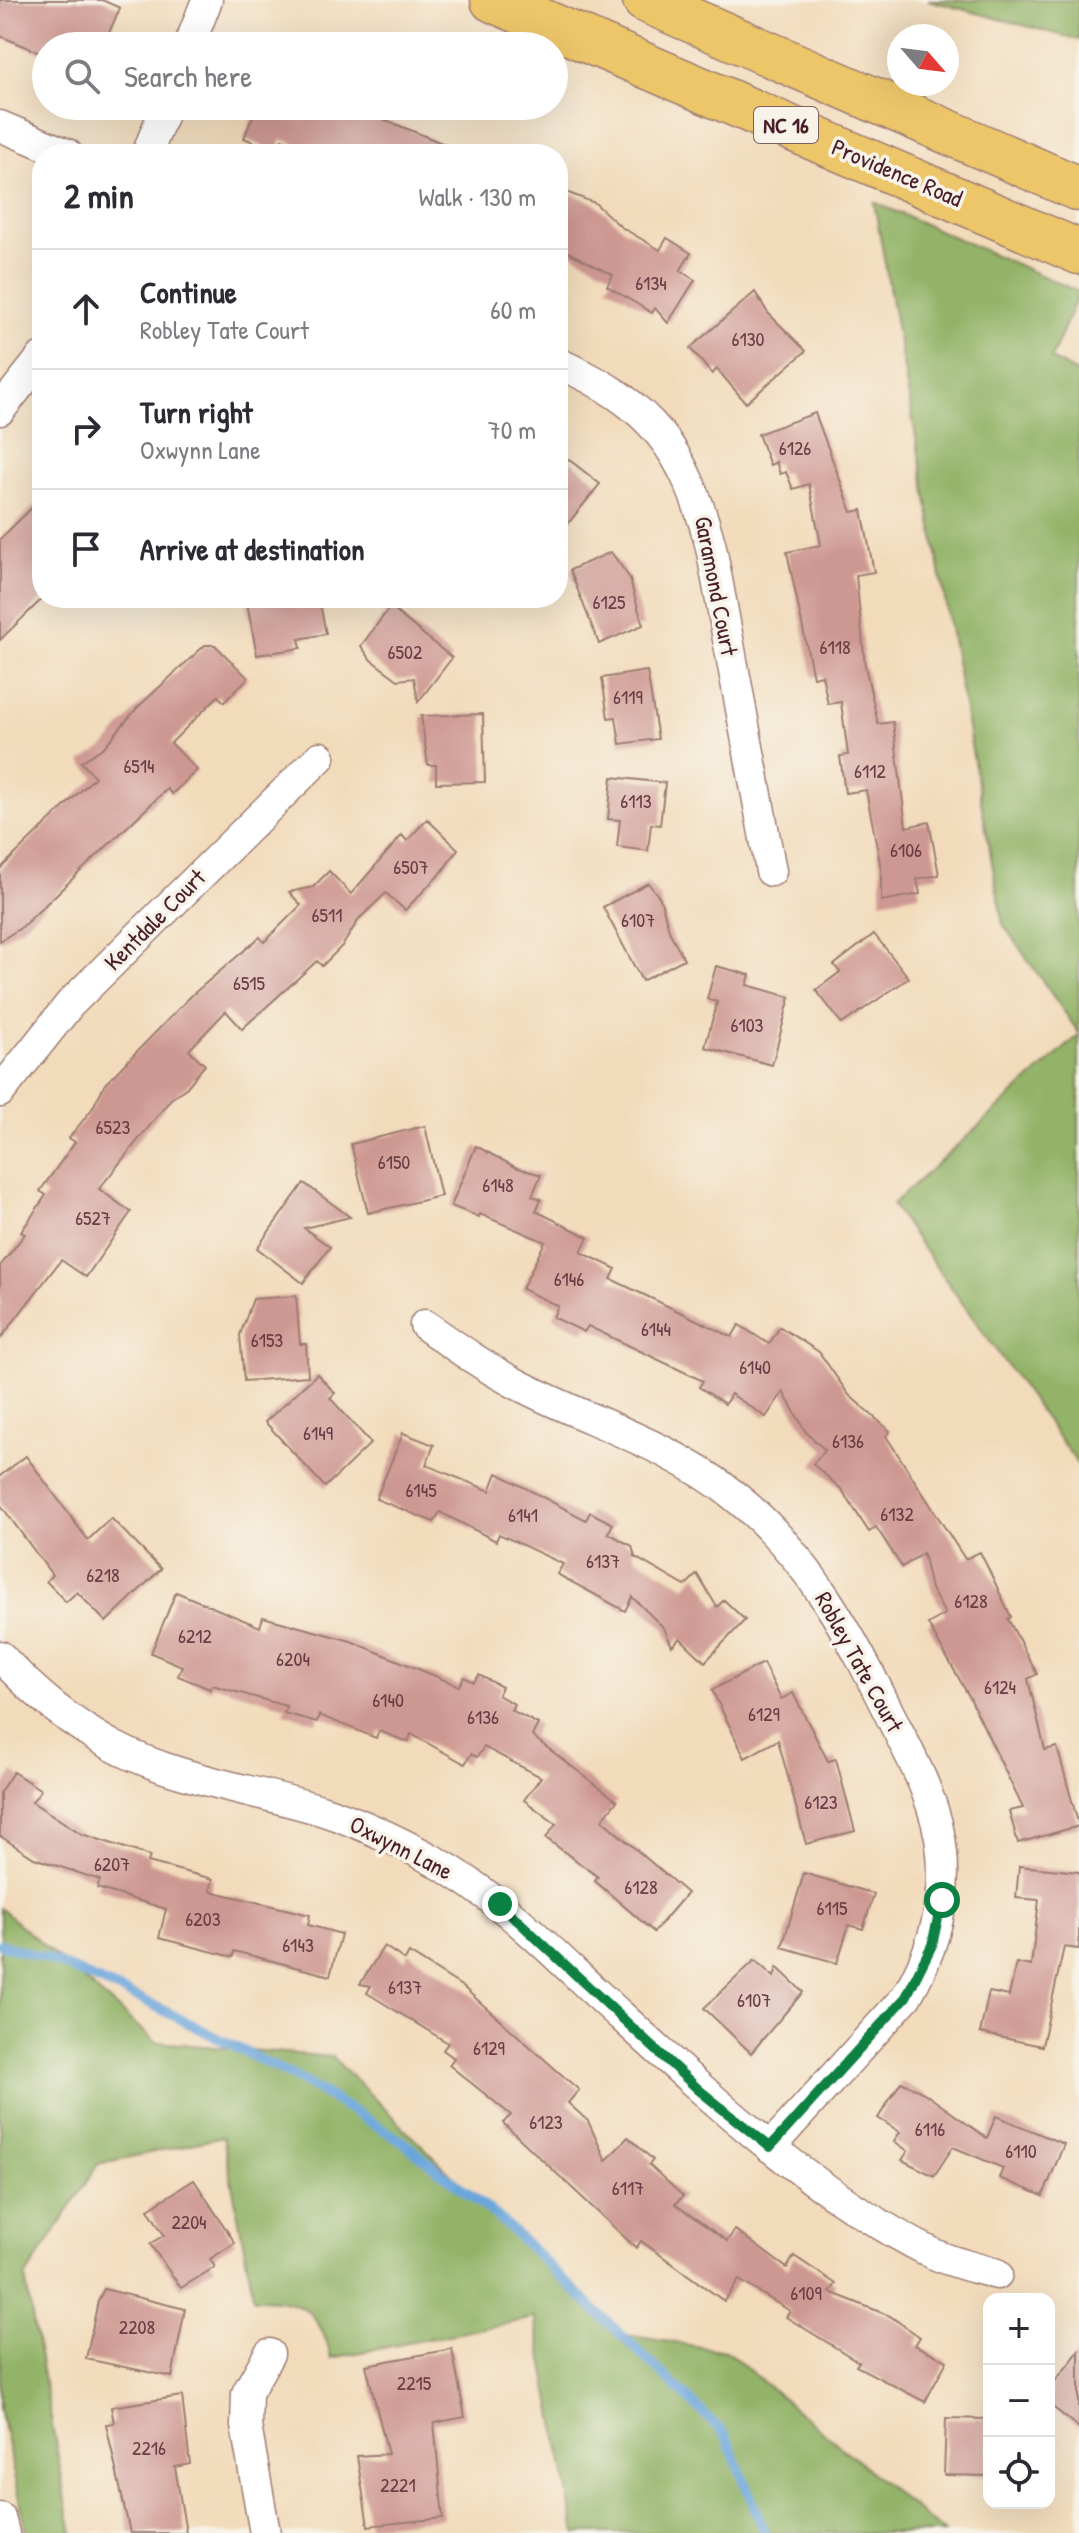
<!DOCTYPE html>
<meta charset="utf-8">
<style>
:root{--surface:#fff;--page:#f2f2f3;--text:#2b2b33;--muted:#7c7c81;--line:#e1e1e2}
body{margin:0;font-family:"Patrick Hand",sans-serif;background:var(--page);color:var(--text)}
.controls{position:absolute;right:24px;bottom:24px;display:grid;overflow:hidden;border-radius:16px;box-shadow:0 8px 32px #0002}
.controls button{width:72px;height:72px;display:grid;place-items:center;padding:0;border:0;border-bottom:2px solid var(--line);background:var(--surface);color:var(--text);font:40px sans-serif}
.compass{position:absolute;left:887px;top:24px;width:72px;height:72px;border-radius:50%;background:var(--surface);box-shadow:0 8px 32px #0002;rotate:118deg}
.stop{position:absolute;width:24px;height:24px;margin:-18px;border:6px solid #0b8043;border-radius:50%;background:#fff}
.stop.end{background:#0b8043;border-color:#fff;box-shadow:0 2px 8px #0008}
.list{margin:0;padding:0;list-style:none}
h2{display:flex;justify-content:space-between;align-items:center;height:104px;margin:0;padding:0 32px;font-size:34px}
h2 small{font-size:26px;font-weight:400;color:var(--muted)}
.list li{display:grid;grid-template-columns:52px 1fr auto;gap:24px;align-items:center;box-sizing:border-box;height:120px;padding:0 32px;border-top:2px solid var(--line)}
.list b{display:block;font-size:30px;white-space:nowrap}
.list p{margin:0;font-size:26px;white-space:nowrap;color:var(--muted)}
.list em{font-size:26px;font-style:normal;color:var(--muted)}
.icon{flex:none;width:44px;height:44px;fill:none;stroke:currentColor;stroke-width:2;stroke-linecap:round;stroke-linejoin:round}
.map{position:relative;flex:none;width:1079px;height:2533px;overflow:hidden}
.search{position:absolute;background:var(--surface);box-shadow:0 8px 32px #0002;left:32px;top:32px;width:536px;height:88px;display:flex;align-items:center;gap:20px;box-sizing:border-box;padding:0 28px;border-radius:44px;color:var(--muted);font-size:30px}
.panel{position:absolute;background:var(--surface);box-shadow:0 8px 32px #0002;left:32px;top:144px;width:536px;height:464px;border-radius:32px}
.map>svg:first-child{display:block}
</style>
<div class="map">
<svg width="1079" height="2533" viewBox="0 0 1079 2533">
<rect width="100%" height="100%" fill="#f7f3e8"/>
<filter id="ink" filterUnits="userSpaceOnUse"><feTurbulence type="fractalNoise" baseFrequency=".0125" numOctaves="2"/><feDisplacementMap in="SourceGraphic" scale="16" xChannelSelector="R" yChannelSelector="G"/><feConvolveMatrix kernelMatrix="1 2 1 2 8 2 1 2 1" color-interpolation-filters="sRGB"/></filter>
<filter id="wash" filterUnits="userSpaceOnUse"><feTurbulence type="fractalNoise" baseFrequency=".006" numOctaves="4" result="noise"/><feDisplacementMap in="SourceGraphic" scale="32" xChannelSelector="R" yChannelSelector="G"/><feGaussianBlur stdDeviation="1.8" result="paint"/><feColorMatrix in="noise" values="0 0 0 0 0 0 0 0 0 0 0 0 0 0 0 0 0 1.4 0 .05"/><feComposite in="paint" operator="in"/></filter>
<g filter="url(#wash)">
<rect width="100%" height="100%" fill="#f2dbbb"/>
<!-- forest -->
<g fill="#92b367" stroke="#6e6949" stroke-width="2">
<polygon points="928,0 1079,0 1079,40"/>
<polygon points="874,202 1079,292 1051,359 1079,374 1079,1033 1003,924"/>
<polygon points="1079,1035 1079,1466 892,1205"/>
<path d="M0,1908L156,2042L332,2057L613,2333L726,2351L944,2533H576L535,2318L331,2358C320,2311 303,2298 254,2299L223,2137L98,2164L25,2278L72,2533H26L0,2408Z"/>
</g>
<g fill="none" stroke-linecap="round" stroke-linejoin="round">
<!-- stream -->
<polyline stroke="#6ba6db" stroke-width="10" points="0,1944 50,1960 147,2002 306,2083 399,2139 498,2217 725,2434 765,2533"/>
</g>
<g id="blocks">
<!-- building -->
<g fill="#ce9892">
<polygon points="0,0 102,0 120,8 103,46 46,46 46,55 0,36"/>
<polygon points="257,106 351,106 469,154 320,154 282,139 276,152 244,138"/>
<polygon points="558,189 595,203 621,227 660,250 667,238 691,253 680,271 695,280 668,323 655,308 652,313 607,286 613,275 568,252 558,252"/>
<polygon points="755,292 768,313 806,351 746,403 717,369 712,374 690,348"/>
<polygon points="815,413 852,512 862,510 874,572 856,575 865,666 878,724 893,722 906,827 929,822 939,875 917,879 920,894 881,901 881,868 866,790 845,793 840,756 848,755 841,702 828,704 822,675 813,677 787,552 821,545 809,484 793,489 786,472 780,474 776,462 770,465 758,434"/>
<polygon points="558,451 600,484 558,536"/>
<polygon points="42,498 42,599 0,640 0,539"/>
<polygon points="611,552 629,577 643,625 599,644 570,570"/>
<polygon points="246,598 319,598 326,634 299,639 301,648 257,655"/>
<polygon points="390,607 452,658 418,702 414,678 398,680 371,660 361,646"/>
<polygon points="205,645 215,645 248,678 224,702 218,696 171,743 197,770 172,794 167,789 22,927 0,941 0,869 95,777 81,762 104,747 137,708"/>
<polygon points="647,671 658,739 620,744 616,717 608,718 602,678"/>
<polygon points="483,714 485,782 436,783 436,765 428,765 421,716"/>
<polygon points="612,777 665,783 660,825 651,824 648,851 617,847 620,820 608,819"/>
<polygon points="427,819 458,849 441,873 405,910 386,893 359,919 343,945 322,966 317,961 242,1029 226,1011 189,1050 205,1065 187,1087 171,1099 99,1189 131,1212 86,1277 61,1260 0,1339 0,1266 25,1234 21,1232 46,1195 40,1191 75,1142 69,1138 92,1109 105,1084 192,995 260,937 264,942 301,905 289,892 313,887 329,871 351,894 402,835 407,841"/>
<polygon points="648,883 660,898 670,933 684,959 642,981 603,907"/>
<polygon points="874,934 909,978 842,1024 816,990 840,972 834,965"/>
<polygon points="716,966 750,975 747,985 790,997 772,1065 705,1047 717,1002 707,999"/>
<polygon points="425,1126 441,1196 368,1213 351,1144"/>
<polygon points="476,1146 515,1167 541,1175 532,1196 541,1199 536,1211 588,1237 581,1252 616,1269 611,1279 732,1337 739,1325 769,1344 780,1327 819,1352 849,1395 890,1431 886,1436 965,1559 980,1552 988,1568 1011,1617 1008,1619 1037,1674 1028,1679 1045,1750 1057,1747 1079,1826 1018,1843 1009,1811 1023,1808 970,1698 928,1624 945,1614 931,1589 923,1553 902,1567 876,1527 869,1532 842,1490 813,1464 825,1450 806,1432 783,1392 766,1417 731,1394 725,1404 699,1387 703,1381 588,1326 584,1332 553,1317 558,1306 522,1289 545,1242 480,1214 479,1217 451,1206"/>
<polygon points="304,1183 350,1217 304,1228 330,1247 303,1283 257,1248"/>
<polygon points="296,1296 300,1344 306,1344 308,1376 244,1381 240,1335 253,1299"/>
<polygon points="317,1374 335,1393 330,1398 371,1443 325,1487 265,1422"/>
<polygon points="403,1433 434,1445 426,1465 490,1491 497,1473 586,1520 590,1512 613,1524 608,1533 632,1546 635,1557 685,1586 697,1574 717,1607 724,1600 745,1620 705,1662 680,1638 672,1646 664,1628 632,1597 625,1611 557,1574 563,1564 499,1534 496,1541 440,1512 434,1522 376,1499"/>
<polygon points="26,1456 88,1540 111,1518 161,1569 106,1622 77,1592 66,1602 46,1581 52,1575 0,1504 0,1476"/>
<polygon points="176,1592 260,1627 263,1617 351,1641 459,1686 464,1677 474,1682 479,1675 502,1687 498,1695 514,1704 511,1710 538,1724 532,1736 617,1801 602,1820 687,1893 654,1932 595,1881 598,1877 546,1838 556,1824 524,1800 541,1777 484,1747 477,1757 471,1754 465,1764 411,1734 408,1742 379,1731 376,1738 319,1715 317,1722 284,1713 286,1706 212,1685 210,1689 178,1676 182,1666 151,1653"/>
<polygon points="763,1663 781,1699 793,1693 828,1761 836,1759 855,1831 806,1844 778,1740 745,1758 712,1690"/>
<polygon points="13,1772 41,1790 32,1802 82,1834 150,1856 148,1862 213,1879 210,1891 310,1915 308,1925 341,1934 330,1976 234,1951 233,1957 159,1938 166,1909 97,1888 100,1880 34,1858 0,1836 0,1792"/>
<polygon points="1019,1866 1079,1872 1079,1949 1064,1947 1042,2046 980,2033 989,1992 1009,1996 1016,1963 1031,1966 1039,1900 1016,1898"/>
<polygon points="804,1873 874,1894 863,1929 849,1925 837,1963 782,1947"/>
<polygon points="384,1946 405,1960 409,1953 463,1987 579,2090 568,2103 588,2121 606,2161 628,2137 653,2160 649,2165 683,2196 675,2204 727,2241 735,2230 787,2268 794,2256 836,2284 830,2292 890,2316 920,2337 915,2345 947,2361 925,2402 856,2366 859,2362 786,2317 790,2311 739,2280 724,2301 641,2241 636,2248 503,2123 511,2115 449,2065 454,2058 443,2050 448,2043 367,1993 371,1986 360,1984"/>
<polygon points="755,1960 774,1977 777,1967 803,1992 751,2053 704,2008"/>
<polygon points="901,2082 924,2093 987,2138 996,2116 1064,2144 1043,2196 999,2178 1003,2168 953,2147 934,2176 902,2160 908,2151 894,2141 900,2132 878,2118"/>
<polygon points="194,2180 235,2243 210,2259 215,2267 181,2288 150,2244 164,2235 148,2209"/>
<polygon points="104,2289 185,2309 172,2377 86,2359 98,2301"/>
<polygon points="452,2349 465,2417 434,2423 443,2518 368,2526 357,2456 388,2454 366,2365"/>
<polygon points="1079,2351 1079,2428 1049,2404 1049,2389"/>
<polygon points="182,2396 190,2464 175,2467 186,2533 130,2533 106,2424 114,2423 111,2407"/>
<polygon points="946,2418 989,2419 989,2476 944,2475"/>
</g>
</g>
</g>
<g filter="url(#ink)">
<use href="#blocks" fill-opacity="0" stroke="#9e7d73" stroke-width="2"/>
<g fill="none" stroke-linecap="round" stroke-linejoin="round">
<defs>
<g id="minor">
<polyline points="189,46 207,0"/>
<polyline points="0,126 67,154"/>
<polyline points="147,154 166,106"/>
<path d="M558,363C652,404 685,450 711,547L771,871"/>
<polyline points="0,410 42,357"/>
<polyline points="0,1092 70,1004 320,757"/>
<path d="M425,1325C455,1346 484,1367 517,1384C587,1421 669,1444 732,1494C809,1554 852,1638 894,1723C915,1764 938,1807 942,1853C947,1905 932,1953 906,1997L770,2147"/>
<path d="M0,1656C33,1692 70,1723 113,1746C179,1781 256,1789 327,1812C363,1824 398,1841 431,1859C494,1893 544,1944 595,1992C700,2088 805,2190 934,2254C953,2263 977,2268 997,2274"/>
<polyline points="0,2518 4,2533"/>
<polyline points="265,2533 246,2426 247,2393 269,2354"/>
</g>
<g id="primary">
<polyline points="493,0 1079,252"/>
<polyline points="645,0 1079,189"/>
</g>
</defs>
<!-- minor casing -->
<use href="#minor" stroke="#9e7d73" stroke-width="33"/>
<!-- primary casing -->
<use href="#primary" stroke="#9e7d73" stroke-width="47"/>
<!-- minor -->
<use href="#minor" stroke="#fff" stroke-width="30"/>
<!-- primary -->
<use href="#primary" stroke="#ecc669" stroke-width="44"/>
</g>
</g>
<g fill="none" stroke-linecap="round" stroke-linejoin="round" filter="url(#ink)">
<!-- route -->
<polyline stroke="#0b8043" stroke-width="10" points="500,1904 699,2090 770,2147 906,1997 932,1945 942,1900"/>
</g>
<g text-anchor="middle" stroke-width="7" stroke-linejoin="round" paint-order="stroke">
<!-- number labels -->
<g font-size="20" fill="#6b3d45">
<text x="651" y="290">6134</text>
<text x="748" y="346">6130</text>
<text x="795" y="455">6126</text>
<text x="609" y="609">6125</text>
<text x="835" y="654">6118</text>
<text x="405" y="659">6502</text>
<text x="628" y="704">6119</text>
<text x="139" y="773">6514</text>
<text x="870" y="778">6112</text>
<text x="636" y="808">6113</text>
<text x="906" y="857">6106</text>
<text x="411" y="874">6507</text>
<text x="327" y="922">6511</text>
<text x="638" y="927">6107</text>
<text x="249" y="990">6515</text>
<text x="747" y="1032">6103</text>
<text x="113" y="1134">6523</text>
<text x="394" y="1169">6150</text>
<text x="498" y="1192">6148</text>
<text x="93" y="1225">6527</text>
<text x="569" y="1286">6146</text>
<text x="656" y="1336">6144</text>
<text x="267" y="1347">6153</text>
<text x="755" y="1374">6140</text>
<text x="318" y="1440">6149</text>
<text x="848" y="1448">6136</text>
<text x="421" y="1497">6145</text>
<text x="897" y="1521">6132</text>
<text x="523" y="1522">6141</text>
<text x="603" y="1568">6137</text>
<text x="103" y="1582">6218</text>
<text x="971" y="1608">6128</text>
<text x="195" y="1643">6212</text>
<text x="293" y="1666">6204</text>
<text x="1000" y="1694">6124</text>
<text x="388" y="1707">6140</text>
<text x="764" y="1721">6129</text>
<text x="483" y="1724">6136</text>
<text x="821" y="1809">6123</text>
<text x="112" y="1871">6207</text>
<text x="641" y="1894">6128</text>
<text x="832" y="1915">6115</text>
<text x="203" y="1926">6203</text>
<text x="298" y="1952">6143</text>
<text x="405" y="1994">6137</text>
<text x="754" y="2007">6107</text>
<text x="489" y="2055">6129</text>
<text x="546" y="2129">6123</text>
<text x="930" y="2136">6116</text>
<text x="1021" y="2158">6110</text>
<text x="628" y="2195">6117</text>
<text x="189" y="2229">2204</text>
<text x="806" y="2300">6109</text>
<text x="137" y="2334">2208</text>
<text x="414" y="2390">2215</text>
<text x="149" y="2455">2216</text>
<text x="398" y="2492">2221</text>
</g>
<!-- shield labels -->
<rect fill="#f7f3e8" stroke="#7e5f64" stroke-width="2" x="754" y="107" width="64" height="36" rx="6"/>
<g font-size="22" font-weight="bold" fill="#4a1f2b">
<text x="786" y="133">NC 16</text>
</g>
<!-- street labels -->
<g font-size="24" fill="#4a1f2b" stroke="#f7f3e8">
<text transform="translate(897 173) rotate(23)" y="8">Providence Road</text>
<text transform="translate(716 586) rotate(79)" y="8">Garamond Court</text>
<text transform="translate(155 920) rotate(-45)" y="8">Kentdale Court</text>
<text transform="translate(859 1662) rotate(61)" y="8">Robley Tate Court</text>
<text transform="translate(401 1848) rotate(27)" y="8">Oxwynn Lane</text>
</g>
</g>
</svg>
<div class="controls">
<button>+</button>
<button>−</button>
<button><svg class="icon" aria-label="locate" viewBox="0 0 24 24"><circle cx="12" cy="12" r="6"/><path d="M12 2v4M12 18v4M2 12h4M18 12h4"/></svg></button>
</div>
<svg class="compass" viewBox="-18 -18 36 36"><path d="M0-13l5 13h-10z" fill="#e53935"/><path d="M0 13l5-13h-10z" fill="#7c7c81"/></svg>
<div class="stop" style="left:942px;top:1900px"></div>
<div class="stop end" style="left:500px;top:1904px"></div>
<div class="search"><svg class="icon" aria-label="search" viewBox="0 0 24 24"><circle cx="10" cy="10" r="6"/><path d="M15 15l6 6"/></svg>Search here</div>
<section class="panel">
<h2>2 min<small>Walk · 130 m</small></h2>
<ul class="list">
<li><svg class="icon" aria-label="ahead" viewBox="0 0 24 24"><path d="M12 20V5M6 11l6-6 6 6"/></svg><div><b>Continue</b><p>Robley Tate Court</p></div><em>60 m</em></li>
<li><svg class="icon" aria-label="right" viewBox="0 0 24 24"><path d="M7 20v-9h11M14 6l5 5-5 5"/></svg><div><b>Turn right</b><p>Oxwynn Lane</p></div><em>70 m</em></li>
<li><svg class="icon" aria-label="arrive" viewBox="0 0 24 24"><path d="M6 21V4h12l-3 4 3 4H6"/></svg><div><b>Arrive at destination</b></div></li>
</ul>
</section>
</div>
